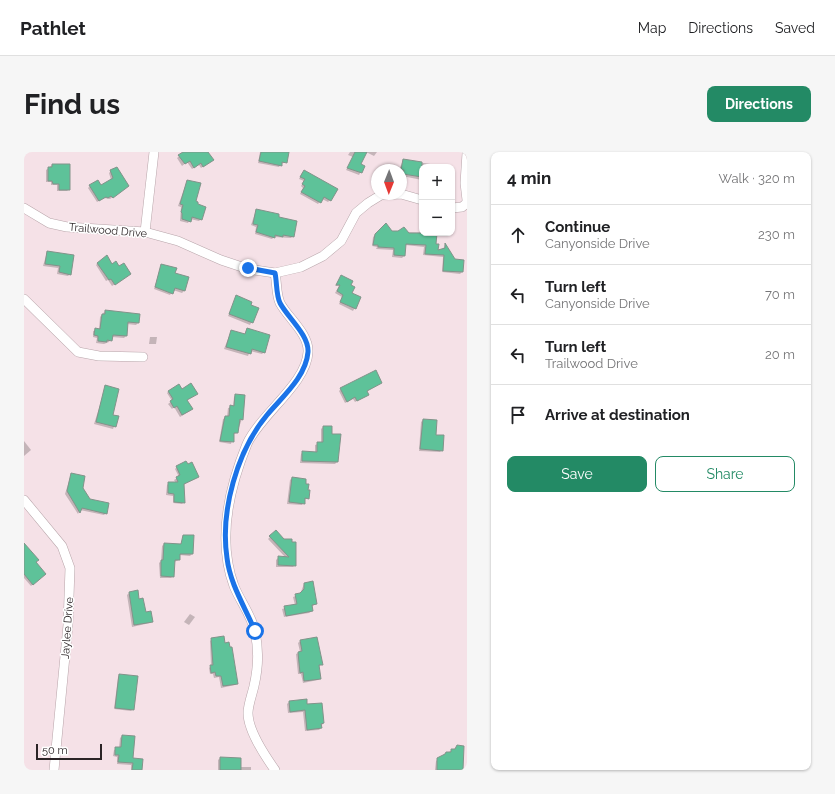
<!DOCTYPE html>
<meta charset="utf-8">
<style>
:root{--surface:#fff;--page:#f6f6f6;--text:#202124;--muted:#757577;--line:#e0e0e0;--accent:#238a65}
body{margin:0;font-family:Raleway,sans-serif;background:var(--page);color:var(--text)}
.controls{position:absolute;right:12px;top:12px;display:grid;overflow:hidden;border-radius:8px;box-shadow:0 1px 3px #0004}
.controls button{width:36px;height:36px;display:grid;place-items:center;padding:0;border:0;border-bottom:1px solid var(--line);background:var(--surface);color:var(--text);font:20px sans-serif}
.compass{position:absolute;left:347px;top:12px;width:36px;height:36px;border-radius:50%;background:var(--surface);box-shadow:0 1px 3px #0004;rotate:181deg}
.scale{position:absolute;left:12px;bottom:10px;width:66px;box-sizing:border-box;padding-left:4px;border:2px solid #2b2426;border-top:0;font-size:11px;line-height:14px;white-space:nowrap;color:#2b2426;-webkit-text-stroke:3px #fff;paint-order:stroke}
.stop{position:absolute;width:12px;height:12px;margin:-9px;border:3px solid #1a73e8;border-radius:50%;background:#fff}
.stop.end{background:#1a73e8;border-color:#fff;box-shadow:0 1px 4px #0008}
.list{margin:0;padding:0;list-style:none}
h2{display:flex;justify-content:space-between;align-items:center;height:52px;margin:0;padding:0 16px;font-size:17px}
h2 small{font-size:13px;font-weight:400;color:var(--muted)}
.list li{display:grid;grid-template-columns:26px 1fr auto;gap:12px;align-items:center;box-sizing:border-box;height:60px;padding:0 16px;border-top:1px solid var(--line)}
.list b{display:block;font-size:15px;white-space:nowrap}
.list p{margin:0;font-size:13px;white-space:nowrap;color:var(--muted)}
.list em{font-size:13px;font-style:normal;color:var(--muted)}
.actions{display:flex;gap:8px;padding:12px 16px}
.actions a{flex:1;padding:9px 0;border:1px solid var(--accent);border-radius:8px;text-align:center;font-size:14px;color:var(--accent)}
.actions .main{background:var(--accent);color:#fff}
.icon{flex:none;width:22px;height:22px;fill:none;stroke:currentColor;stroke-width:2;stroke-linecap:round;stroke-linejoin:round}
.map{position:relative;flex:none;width:443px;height:618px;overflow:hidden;border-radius:8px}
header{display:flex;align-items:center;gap:24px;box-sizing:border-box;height:56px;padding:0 20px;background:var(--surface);border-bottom:1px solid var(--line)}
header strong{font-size:19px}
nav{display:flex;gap:22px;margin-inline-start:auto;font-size:14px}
.intro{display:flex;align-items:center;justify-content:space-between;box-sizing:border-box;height:96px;padding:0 24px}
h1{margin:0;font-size:28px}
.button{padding:10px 18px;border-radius:8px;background:var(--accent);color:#fff;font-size:14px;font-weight:700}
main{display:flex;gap:24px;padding:0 24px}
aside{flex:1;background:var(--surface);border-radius:8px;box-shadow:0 1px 3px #0004}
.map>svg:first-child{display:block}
</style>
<header>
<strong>Pathlet</strong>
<nav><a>Map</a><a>Directions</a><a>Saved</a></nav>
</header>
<div class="intro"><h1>Find us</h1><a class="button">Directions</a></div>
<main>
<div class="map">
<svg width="443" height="618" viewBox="0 0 443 618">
<rect width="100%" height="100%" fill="#f5e1e7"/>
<!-- shadow -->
<g fill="#0003">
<polygon points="161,0 183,0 186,10 177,16 175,13 168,17 163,10 158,14 153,6"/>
<polygon points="236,0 259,0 262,10 257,12 255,15 234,11"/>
<polygon points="326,0 353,0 350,4 342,0 336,12 340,14 335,23 322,18 329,5 324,3"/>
<polygon points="379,8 420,14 398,15 398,28 378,24 378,21 375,18"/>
<polygon points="28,13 45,37 43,39 33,39 33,33 27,33 27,30 22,30 22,18"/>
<polygon points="87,19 102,36 86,47 80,46 73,50 64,36 66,34 77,34 87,28 85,21"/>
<polygon points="278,21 306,48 304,50 298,47 294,52 276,42 279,36 277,34 280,29 275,27"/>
<polygon points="163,29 177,67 175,69 166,67 164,71 156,69 157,55 154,54"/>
<polygon points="232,58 253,66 269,84 267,86 250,85 248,87 231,82 232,75 227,73"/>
<polygon points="362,72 368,80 412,81 411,93 413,100 419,98 421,92 438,120 436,122 418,120 419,105 399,103 400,95 381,93 380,104 378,106 368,105 369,98 352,97 353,95 348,94 349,85"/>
<polygon points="23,100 46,122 44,124 33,122 34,116 19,114"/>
<polygon points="74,111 95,115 104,124 88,134 84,128 82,129 72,113"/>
<polygon points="137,113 150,122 160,139 158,141 149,138 146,143 130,137"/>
<polygon points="317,124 325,134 327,142 336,146 329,159 315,152 318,145 311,141 315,134 311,134"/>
<polygon points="213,145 234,157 226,173 204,164"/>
<polygon points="81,159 114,171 112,173 103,172 102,184 100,186 88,185 85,190 80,192 72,191 73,186 69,185 69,179 75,178 76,165"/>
<polygon points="223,177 240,200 238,202 226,199 224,204 200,197 207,179 220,183"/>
<polygon points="126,185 133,185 132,192 125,192"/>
<polygon points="357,231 342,239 342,244 331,250 329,247 321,251 315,239 317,237"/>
<polygon points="82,234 87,264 94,265 89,277 70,272"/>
<polygon points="145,239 158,239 170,243 162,248 166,259 156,265 150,255 148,257 144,252 148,249 143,241"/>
<polygon points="212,243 218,267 213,281 209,282 207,292 195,290 199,267 203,265 204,256 209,255 210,245"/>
<polygon points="399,268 411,284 418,298 416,300 395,299 397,270"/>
<polygon points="299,275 307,283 313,310 311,312 276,311 277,302 279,300 291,301 291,293 297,291 297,277"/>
<polygon points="0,289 7,298 0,304"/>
<polygon points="153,315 174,325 159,333 160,350 158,352 149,351 149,344 142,343 143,333 145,331 152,331 150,328 155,325 151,317"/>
<polygon points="47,322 65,347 82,361 80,363 56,358 54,362 41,342"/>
<polygon points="268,326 281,333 284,346 280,348 278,353 263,352 266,328"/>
<polygon points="251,380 271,413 269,415 252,415 252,408 254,406 262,406 244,387"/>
<polygon points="160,384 168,402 166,404 155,403 155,408 150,410 149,424 147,426 136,426 135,411 137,409 138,394 140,392 156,393"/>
<polygon points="0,395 21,422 7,434 0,426"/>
<polygon points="280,432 292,452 287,455 288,459 285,461 260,465 258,457 271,453 269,445 276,442"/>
<polygon points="105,441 114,448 121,461 128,469 126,471 108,475 103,443"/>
<polygon points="166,462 171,465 165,473 160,470"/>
<polygon points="188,487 213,531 211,533 197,536 195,525 190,526 189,522 186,522 185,516 187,514 186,489"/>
<polygon points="276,489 298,512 294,515 296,526 294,528 279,531 277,522 274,522 272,502 276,500 274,491"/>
<polygon points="96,523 109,557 107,559 90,557 94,525"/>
<polygon points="265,550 282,553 299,571 297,576 295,578 281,579 279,560 264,561 263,552"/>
<polygon points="98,584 108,607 117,618 107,618 107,613 93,612 93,605 89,604 90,598 95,596 96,586"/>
<polygon points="433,594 438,618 411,618 412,609 422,601 430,598"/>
<polygon points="196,606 216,615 227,615 227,618 194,618 194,608"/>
</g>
<!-- building -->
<g fill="#5ec299" stroke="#82938a">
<polygon points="159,0 184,0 190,8 179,15 177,11 170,16 166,9 161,12 154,3"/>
<polygon points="237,0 265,0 263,11 258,10 258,14 235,9"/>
<polygon points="331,0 343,0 337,12 341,14 338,21 323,16"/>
<polygon points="379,7 398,10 398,25 379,22 380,18 377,18"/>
<polygon points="28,12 46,12 46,38 35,38 35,32 29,32 28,29 24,29 24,15 28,15"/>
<polygon points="93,15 105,34 89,46 87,44 84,46 82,45 75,49 65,33 74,28 77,33 89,26 86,18"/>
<polygon points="280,18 314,37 307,49 300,45 297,51 277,40 281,34 278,32 281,27 276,25"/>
<polygon points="163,28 177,31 172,49 174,50 174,52 182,55 178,68 168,65 167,70 158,67 158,61 157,60 159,53 156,52"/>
<polygon points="232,57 255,62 255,65 273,69 270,85 259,83 259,85 251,83 251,86 232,80 234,73 229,72"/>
<polygon points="362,71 368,79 374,79 380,75 385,81 413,81 412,92 415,92 414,98 421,96 421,91 431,107 440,108 439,120 419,119 420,103 401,102 402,93 382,92 381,104 370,103 370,96 354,95 354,93 349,93 351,82"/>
<polygon points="23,99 50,103 47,123 35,120 36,114 21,112"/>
<polygon points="83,103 88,112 92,109 95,114 100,111 107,122 91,133 87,127 85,128 73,111"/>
<polygon points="137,112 153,116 151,121 165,125 161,139 151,136 149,142 131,135"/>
<polygon points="317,123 329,129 327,133 331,135 328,141 337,145 332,157 316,150 319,143 313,139 316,133 312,133"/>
<polygon points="212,143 228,150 227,153 235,156 229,171 205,162"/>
<polygon points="81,158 116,162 115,171 104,170 103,184 89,183 88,189 83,188 83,190 74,189 74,184 70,183 71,176 76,177 78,162 81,162"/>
<polygon points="223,176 246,183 241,201 228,197 227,202 202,195 207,178 221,182"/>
<polygon points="352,218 358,231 343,239 345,243 333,249 331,245 323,250 316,236"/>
<polygon points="167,231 174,242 163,248 169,257 158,263 153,254 150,256 146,249 149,247 144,239 155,232 158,237"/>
<polygon points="81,233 95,237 89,263 95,264 92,275 72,270"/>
<polygon points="211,242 221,243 219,268 216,267 214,281 210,281 210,290 196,289 201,264 205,264 206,253 210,254"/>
<polygon points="399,267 413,268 412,283 420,283 419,299 396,297"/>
<polygon points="299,274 308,274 308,282 317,282 314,310 278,309 278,299 293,300 293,290 299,290"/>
<polygon points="162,309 164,312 168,310 175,325 160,332 161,351 150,350 150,342 144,341 144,330 154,330 152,325 156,323 152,314"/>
<polygon points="47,321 61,324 59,336 66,347 85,351 83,362 58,356 56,361 43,339"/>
<polygon points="268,325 282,327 282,332 285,332 284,338 286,338 285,347 281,346 281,352 265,350"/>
<polygon points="252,378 260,387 268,387 268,390 272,390 272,414 254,413 254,404 265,405 245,384"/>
<polygon points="159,383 170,383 169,402 156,402 156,408 151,408 150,425 137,424 137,408 139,408 140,391 157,392"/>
<polygon points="0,391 15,408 12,410 22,422 9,433 0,422"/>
<polygon points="289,429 293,452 288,453 289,459 262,464 260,454 273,452 271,442 276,441 280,437 280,431"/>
<polygon points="114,438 115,447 119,446 122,460 127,459 129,470 110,473 105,440"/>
<polygon points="200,484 201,491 205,490 206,495 208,495 214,532 199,534 197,524 192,524 191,520 187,521 186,513 189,513 187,486"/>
<polygon points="293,485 299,513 295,513 297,527 280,529 279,520 276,521 275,511 274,500 278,499 276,488"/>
<polygon points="95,522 114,524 110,558 91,556"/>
<polygon points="283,547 283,552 298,551 300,571 297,572 298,576 283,578 281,558 266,560 265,549"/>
<polygon points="98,583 111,584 109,606 119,607 118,618 108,618 109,611 94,610 95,603 91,603 91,595 97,595"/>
<polygon points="433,593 440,594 439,618 413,618 413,606 421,602 422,600 427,600 427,597 431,597"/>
<polygon points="196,605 217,606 217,618 196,618"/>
</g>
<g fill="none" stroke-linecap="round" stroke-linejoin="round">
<defs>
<g id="street">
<polyline points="443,1 441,31 443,48"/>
<polyline points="0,56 25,71 43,75 121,80 154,89 197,108 224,117 251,121 277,115 299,104 317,89 332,61 344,51 357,43 377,42 398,48"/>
<polyline points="428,56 438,55 443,51"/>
<polyline points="121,80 130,0"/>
<polyline points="0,147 54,200 75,204 119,205"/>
<polyline points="0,348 38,394 46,416 44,473 30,618"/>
<path d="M251,618C241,604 224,579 224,561C224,553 228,543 230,534C234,517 235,498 231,480C228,464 216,449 210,434C193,388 205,336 223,292C236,263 283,231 284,200C285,182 264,166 256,151C252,142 253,130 251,121"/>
</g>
</defs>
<!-- street casing -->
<use href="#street" stroke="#b8a5aa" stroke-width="10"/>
<!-- street -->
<use href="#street" stroke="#fff" stroke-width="9"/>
</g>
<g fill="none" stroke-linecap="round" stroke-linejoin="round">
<!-- route -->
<path stroke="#1a73e8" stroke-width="5" d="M224,116L251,121C253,130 252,143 256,151C264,166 285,183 284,200C282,225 258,245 243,263C213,299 196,359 203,406C206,432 221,455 231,479"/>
</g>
<g text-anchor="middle" stroke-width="3" stroke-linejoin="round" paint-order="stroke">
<!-- street labels -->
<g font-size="11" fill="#2b2426" stroke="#fff">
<text transform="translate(84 78) rotate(5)" y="4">Trailwood Drive</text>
<text transform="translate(43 476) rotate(-86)" y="4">Jaylee Drive</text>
</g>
</g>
</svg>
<div class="controls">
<button>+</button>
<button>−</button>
</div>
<svg class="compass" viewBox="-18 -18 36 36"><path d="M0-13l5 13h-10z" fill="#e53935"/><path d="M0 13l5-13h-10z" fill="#757577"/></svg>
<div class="scale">50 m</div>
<div class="stop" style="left:231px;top:479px"></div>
<div class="stop end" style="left:224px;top:116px"></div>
</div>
<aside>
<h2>4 min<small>Walk · 320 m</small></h2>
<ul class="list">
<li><svg class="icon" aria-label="ahead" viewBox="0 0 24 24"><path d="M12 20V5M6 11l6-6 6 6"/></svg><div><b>Continue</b><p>Canyonside Drive</p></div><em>230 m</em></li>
<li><svg class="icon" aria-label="left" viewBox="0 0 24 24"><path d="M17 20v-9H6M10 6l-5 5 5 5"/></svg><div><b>Turn left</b><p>Canyonside Drive</p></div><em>70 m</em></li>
<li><svg class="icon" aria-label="left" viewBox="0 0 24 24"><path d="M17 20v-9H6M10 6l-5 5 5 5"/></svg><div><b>Turn left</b><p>Trailwood Drive</p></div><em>20 m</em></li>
<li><svg class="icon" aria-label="arrive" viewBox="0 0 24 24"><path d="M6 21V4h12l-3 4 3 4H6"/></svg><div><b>Arrive at destination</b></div></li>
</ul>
<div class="actions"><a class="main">Save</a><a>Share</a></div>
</aside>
</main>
